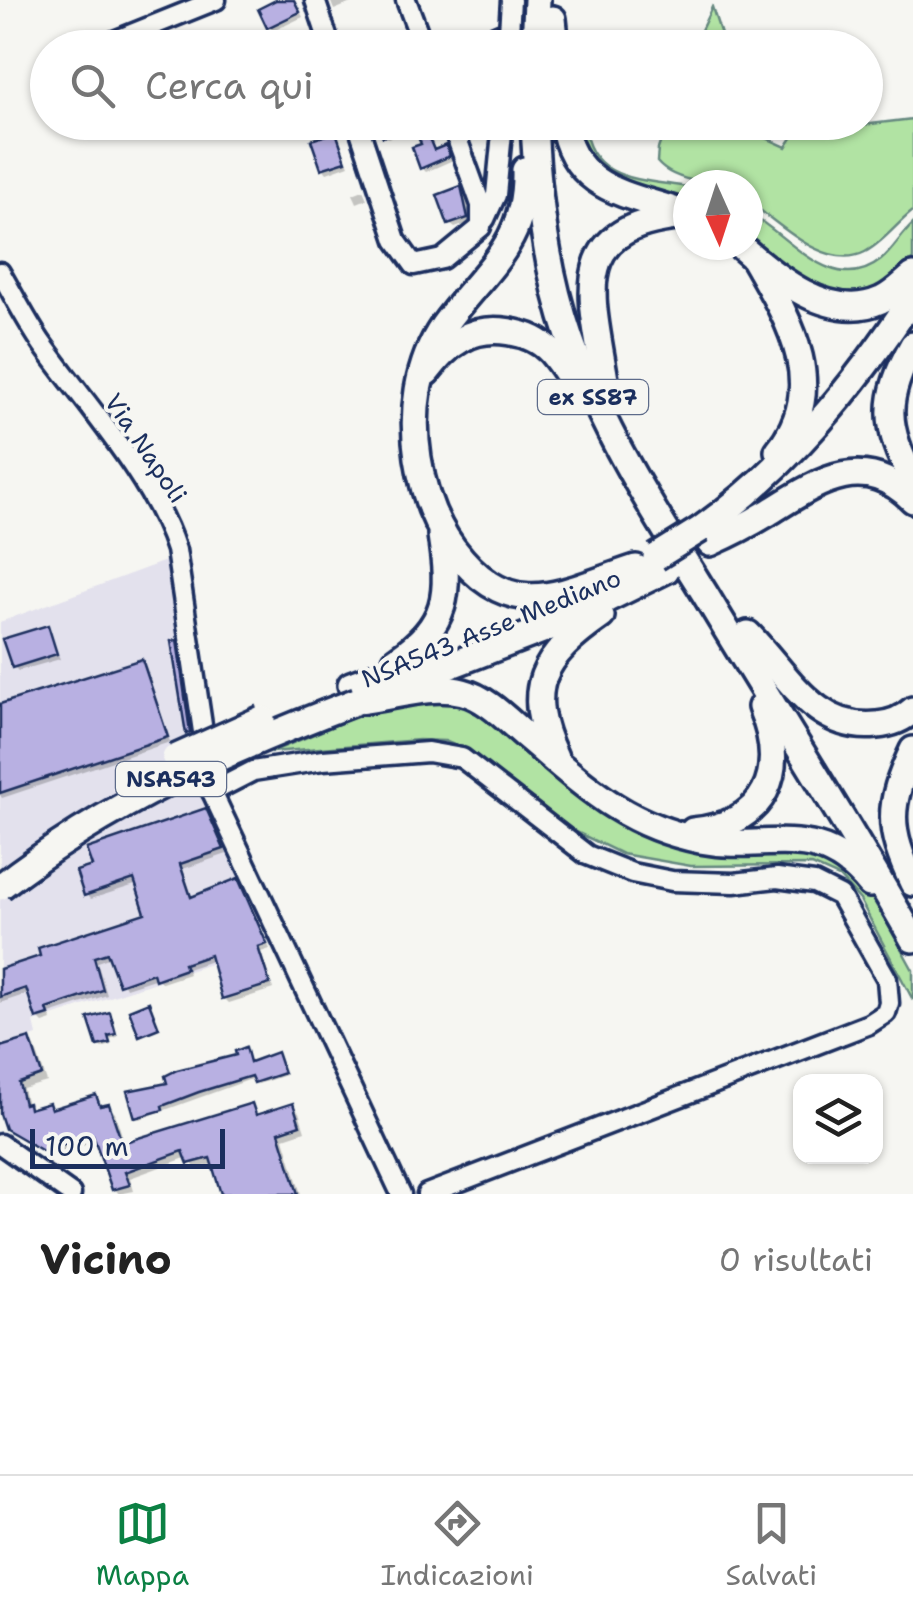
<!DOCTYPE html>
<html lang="it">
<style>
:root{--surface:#fff;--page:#f6f6f6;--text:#222;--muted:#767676;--line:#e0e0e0;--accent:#0b8043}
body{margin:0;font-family:"Shantell Sans",sans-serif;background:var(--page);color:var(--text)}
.controls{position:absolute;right:30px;bottom:30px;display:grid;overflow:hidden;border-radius:20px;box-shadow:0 2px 8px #0004}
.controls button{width:90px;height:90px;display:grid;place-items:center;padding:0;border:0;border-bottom:2px solid var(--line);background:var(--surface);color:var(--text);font:50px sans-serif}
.compass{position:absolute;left:673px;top:170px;width:90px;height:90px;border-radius:50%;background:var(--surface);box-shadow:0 2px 8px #0004;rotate:177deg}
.scale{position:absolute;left:30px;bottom:25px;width:195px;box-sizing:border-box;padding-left:10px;border:5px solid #1b2f5e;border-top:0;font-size:28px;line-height:35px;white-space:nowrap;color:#1b2f5e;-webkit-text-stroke:8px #f6f6f2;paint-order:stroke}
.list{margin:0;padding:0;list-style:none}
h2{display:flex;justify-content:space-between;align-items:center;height:130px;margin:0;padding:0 40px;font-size:42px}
h2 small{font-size:32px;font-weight:400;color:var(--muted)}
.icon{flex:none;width:55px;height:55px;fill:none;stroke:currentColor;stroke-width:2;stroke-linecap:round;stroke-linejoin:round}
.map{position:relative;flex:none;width:913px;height:1194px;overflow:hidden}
.search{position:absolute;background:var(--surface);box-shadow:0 2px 8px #0004;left:30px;right:30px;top:30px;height:110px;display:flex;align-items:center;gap:25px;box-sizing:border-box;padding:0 35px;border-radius:55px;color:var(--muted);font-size:38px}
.sheet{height:280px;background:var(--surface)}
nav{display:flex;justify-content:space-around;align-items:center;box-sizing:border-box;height:140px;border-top:2px solid var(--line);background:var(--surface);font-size:28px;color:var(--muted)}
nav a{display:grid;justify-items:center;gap:5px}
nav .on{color:var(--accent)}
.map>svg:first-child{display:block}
</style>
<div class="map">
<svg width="913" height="1194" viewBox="0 0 913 1194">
<rect width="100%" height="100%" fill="#f6f6f2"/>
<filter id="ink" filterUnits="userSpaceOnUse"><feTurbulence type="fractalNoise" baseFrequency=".01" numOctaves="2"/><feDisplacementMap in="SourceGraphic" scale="20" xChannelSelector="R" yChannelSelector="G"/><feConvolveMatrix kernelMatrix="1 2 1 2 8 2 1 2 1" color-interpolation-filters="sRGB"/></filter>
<g filter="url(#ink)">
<!-- built -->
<polygon fill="#e3e1ed" points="168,560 175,578 206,792 268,945 34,1022 37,1035 0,1047 0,622"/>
<!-- green -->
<g fill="#b1e3a3" stroke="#668980" stroke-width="2.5">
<polygon points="712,7 725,47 693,47"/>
<path d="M913,119V211C896,224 883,243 865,252C826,272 778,222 748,201V185C721,185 675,184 657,162L658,149L667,123H741L740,126L786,147L802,123H842L854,126Z"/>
<path d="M568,123H584C589,182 641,179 688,187V202L626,186L593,169Z"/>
<path d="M748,213C787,233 832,299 881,260C893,250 901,235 913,224V264C852,332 801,280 748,237Z"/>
<polygon points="461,696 598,808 819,850 869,890 913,970 913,1000 860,900 839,877 812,865 691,866 622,854 570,829 472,753 445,741 419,740 271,752 393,701"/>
</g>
<!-- shadow -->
<g fill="#0003">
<polygon points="282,0 294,0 303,17 273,31 269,27"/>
<polygon points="330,0 355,0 356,1 334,10"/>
<polygon points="496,26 502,32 502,48 449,48"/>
<polygon points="402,122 405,131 388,138 385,136"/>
<polygon points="415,122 438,122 441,130 428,135 436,152 445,148 453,160 426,172 422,168 424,145"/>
<polygon points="335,135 349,165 327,173 323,168"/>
<polygon points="460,189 465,193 472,222 455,228 450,224"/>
<polygon points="363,190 367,199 357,203 353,194"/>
<polygon points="47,627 60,659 18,671 14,667"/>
<polygon points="176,642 180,647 192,737 188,733"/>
<polygon points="142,662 146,667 170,742 2,798 0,795 0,707"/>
<polygon points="205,811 227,854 183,869 193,899 238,881 243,886 270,949 261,952 273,989 229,1003 224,998 214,960 187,969 189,974 162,983 157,978 126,988 111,957 97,962 107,995 50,1014 52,1020 43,1023 38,1018 30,993 0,1003 0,971 148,914 138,884 91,899 86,894"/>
<polygon points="109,1015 117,1037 109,1039 111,1045 102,1048 99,1045"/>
<polygon points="29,1041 35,1047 47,1082 23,1089 28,1108 32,1111 53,1111 95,1098 103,1108 108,1106 115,1113 125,1145 252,1106 259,1117 292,1106 299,1112 305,1131 284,1138 301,1194 223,1194 214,1164 196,1169 188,1157 130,1178 134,1191 119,1194 114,1188 98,1141 51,1156 14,1135 7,1128 0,1106 0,1050"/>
<polygon points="245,1050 251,1064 277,1055 285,1075 258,1084 254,1078 140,1119 137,1117 170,1085 240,1057"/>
</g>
<!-- building -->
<g fill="#b8b0e2" stroke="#1b2f5e" stroke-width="2.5">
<polygon points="276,0 294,0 300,12 267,28 258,9"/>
<polygon points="497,23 496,48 443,48 472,34"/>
<polygon points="377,122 439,122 439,125 426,131 434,150 446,145 450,156 420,169 412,147 421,144 413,125 383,137"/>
<polygon points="336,132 346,161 321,169 311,140"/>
<polygon points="461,186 468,218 448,225 437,195"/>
<polygon points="48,625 57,654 12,668 2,639"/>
<polygon points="177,640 190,732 186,734 171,641"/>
<polygon points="142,659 168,737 0,793 0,704"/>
<polygon points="206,808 224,849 180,864 191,897 238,878 267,944 258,947 270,984 222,999 210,955 184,964 186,969 155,980 153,973 119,985 107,953 94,957 103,990 47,1009 49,1015 36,1019 26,988 0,997 0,969 40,956 38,948 145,913 134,879 84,896 76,871 92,866 86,849"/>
<polygon points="149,1002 159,1028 139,1036 129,1010"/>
<polygon points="110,1012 116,1034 108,1036 110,1043 97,1046 88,1018"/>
<polygon points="30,1038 42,1075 19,1083 24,1104 28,1103 29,1109 49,1103 51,1109 96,1095 100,1106 109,1104 122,1143 252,1103 256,1115 293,1103 300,1125 279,1132 298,1194 221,1194 210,1158 188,1164 183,1151 125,1172 130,1185 112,1190 93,1135 43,1151 5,1129 0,1114 0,1047"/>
<polygon points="246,1047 250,1062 277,1052 284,1073 254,1083 251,1076 199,1092 162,1106 163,1110 135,1118 127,1091 167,1083 165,1076 177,1070 236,1055 235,1051"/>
</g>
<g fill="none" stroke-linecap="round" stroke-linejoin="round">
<defs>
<g id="minor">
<polyline points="315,0 331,48"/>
<polyline points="406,0 424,48"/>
<polyline points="114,41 216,0"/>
<polyline points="508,48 511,0"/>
<polyline points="357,122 396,240 414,265 442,259 481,227 481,205 451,122"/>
<polyline points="485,219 496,195 503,122"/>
<path d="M0,272C14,296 27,322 43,345C86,405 154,480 176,550L212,792L401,1194"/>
<polyline points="212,792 253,771 323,760 428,752 462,758 587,855 632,873 672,881 734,883 777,878 814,883 840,896 887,979 889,1003 886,1013 869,1024 427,1194"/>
<polyline points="0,1144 71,1194"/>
</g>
<g id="highway">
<polyline points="553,19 556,48"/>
<polyline points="535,48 537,0"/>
<path d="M534,122C537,196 546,270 570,339C602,431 654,512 705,594C774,709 847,822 913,939"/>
<path d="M563,122C573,191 629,194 683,213"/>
<path d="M525,170C527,246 483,270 443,326C417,364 411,413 418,458C423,491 433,521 453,548C512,626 559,593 636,568"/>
<path d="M739,245C775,277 830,323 881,300C893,295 903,284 913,276"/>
<path d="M754,259C789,320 830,387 778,451"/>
<path d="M913,345C883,398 884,427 913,480"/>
<path d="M427,372C437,359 447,347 462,339C487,324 531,330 551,352C563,366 573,383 582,399"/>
<path d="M606,386C592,296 564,225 688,216"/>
<path d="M701,529C789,466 854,387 913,297"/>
<path d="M710,543C730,534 748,525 766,514C815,484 862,449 913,500"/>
<path d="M748,634C787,673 815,732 877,725C890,724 903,719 913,710"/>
<path d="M396,660C449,624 450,594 441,535"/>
<polyline points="404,683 550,627 666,570"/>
<polyline points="351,685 426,657"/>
<path d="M357,701C391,698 429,683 463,692C487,698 507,720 526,736C583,784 623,825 700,840C768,853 817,819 870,884"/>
<path d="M913,750C887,805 887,829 913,883"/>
<path d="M555,757C523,688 542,657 601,616"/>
<path d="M693,831C767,824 788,772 761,707"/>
</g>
</defs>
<!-- minor casing -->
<use href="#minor" stroke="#1b2f5e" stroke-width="25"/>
<!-- highway casing -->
<use href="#highway" stroke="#1b2f5e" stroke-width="32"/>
<!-- minor -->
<use href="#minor" stroke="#f6f6f2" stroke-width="18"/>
<!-- highway -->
<use href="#highway" stroke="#f6f6f2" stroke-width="25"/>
<defs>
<g id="highway-bridge">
<polyline points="656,557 701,529"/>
<polyline points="175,758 262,719"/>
<path d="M0,887C108,803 230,749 357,701"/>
</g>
</defs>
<!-- highway-bridge casing -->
<use href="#highway-bridge" stroke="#1b2f5e" stroke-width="32" stroke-linecap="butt"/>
<!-- highway-bridge -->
<use href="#highway-bridge" stroke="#f6f6f2" stroke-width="25"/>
</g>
</g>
<g text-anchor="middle" stroke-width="8" stroke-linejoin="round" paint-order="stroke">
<!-- shield labels -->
<g fill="#f6f6f2" stroke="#5d6b8a" stroke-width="2.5">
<rect x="538" y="380" width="110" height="34" rx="8"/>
<rect x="116" y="762" width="110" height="34" rx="8"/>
</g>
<g font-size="22" font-weight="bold" fill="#1b2f5e">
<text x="593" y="405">ex SS87</text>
<text x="171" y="787">NSA543</text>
</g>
<!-- street labels -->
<g font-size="25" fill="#1b2f5e" stroke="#f6f6f2">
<text transform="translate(146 448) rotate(56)" y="9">Via Napoli</text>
<text transform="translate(491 628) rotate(-22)" y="9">NSA543 Asse Mediano</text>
</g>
</g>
</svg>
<div class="controls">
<button><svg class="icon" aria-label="layers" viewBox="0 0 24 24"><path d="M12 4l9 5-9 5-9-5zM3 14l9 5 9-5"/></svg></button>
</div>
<svg class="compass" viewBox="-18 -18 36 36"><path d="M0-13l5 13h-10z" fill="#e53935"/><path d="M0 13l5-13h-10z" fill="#767676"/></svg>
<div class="scale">100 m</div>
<div class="search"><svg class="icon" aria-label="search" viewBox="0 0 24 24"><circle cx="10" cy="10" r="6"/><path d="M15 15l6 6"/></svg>Cerca qui</div>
</div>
<section class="sheet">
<h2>Vicino<small>0 risultati</small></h2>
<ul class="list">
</ul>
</section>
<nav>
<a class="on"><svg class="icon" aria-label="map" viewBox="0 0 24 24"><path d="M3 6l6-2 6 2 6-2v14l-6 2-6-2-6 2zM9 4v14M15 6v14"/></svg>Mappa</a>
<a><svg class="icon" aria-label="directions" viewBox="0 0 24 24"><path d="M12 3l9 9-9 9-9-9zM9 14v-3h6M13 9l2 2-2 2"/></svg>Indicazioni</a>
<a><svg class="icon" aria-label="saved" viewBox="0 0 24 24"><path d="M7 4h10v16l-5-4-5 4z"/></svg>Salvati</a>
</nav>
